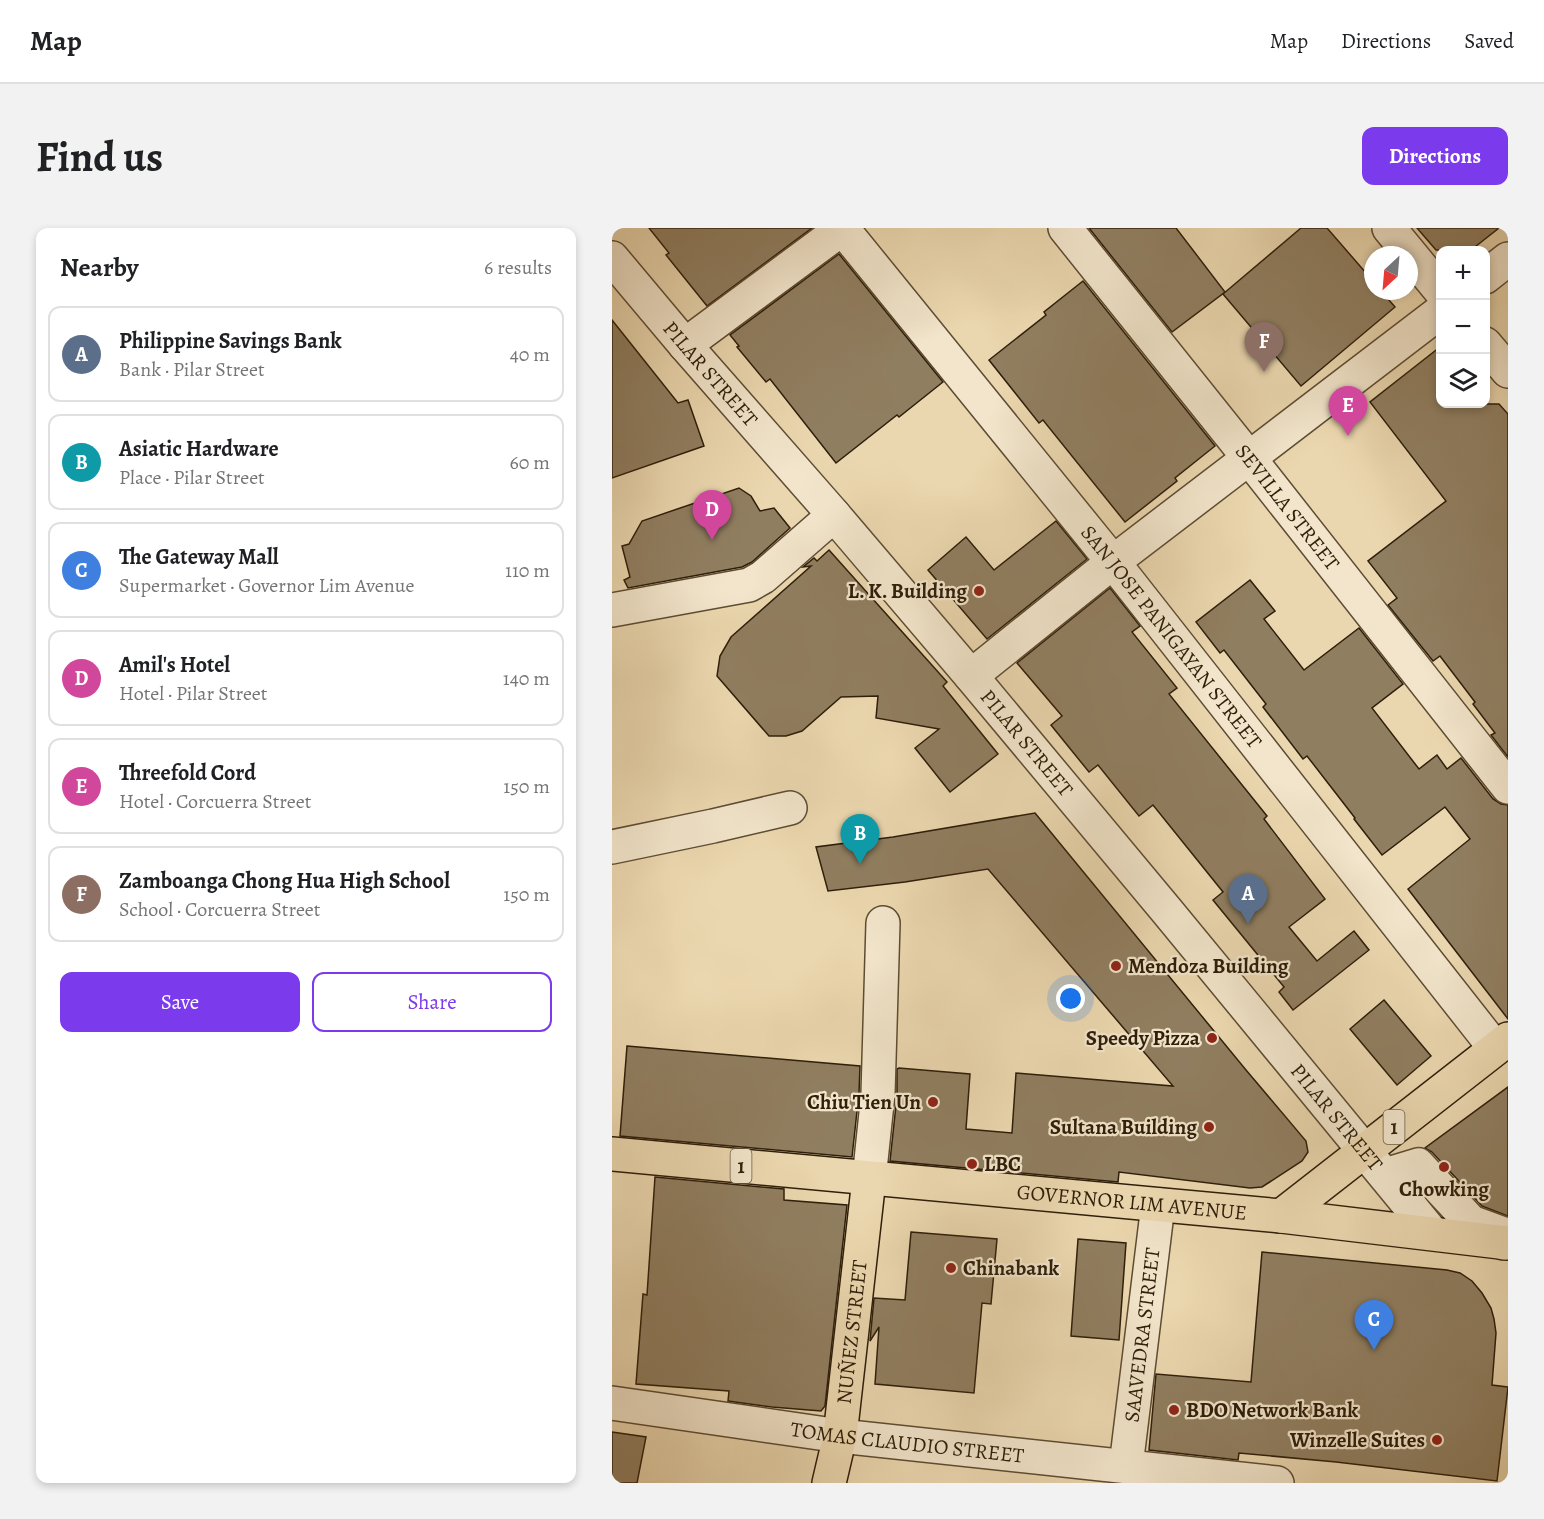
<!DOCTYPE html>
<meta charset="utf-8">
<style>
:root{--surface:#fff;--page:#f2f2f2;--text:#202124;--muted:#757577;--line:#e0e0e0;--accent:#7c3aed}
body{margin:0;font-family:Alegreya,serif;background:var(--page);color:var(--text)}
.controls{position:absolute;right:18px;top:18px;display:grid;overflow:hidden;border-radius:12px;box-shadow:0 3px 9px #0003}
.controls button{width:54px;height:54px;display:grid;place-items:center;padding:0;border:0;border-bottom:2px solid var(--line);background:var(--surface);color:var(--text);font:30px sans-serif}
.compass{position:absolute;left:752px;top:18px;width:54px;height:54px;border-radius:50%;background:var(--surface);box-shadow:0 3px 9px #0003;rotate:206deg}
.you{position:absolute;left:459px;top:771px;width:21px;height:21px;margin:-15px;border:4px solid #fff;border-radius:50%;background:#1a73e8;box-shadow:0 0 0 9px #1a73e833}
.badge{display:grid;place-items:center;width:39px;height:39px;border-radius:50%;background:var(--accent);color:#fff;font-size:20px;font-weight:700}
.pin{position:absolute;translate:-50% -50px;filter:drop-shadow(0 2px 3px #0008)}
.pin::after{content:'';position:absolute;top:32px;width:21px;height:18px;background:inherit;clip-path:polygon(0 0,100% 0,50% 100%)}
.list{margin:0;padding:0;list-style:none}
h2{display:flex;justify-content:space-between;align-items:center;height:78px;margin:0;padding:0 24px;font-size:26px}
h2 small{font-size:20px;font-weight:400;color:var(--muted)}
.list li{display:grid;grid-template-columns:39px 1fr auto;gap:18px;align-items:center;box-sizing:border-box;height:96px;margin:0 12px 12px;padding:0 12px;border:2px solid var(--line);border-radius:12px}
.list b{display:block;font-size:22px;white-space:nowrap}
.list p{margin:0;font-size:20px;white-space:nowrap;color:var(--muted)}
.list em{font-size:20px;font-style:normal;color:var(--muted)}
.actions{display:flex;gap:12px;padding:18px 24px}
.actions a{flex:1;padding:14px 0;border:2px solid var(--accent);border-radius:12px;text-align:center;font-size:21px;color:var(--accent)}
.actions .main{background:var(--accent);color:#fff}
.icon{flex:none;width:33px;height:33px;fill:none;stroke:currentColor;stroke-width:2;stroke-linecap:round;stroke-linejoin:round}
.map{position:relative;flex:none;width:896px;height:1255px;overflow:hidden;border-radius:12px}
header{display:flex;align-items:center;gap:36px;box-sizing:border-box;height:84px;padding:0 30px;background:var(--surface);border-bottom:2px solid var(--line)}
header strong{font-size:28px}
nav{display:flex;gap:33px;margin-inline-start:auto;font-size:21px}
.intro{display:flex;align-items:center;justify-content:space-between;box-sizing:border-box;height:144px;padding:0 36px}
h1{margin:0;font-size:42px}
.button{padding:15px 27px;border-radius:12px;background:var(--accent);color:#fff;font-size:21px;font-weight:700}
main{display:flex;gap:36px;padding:0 36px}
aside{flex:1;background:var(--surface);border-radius:12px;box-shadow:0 3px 9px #0003}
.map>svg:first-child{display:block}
</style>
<header>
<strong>Map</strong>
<nav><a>Map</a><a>Directions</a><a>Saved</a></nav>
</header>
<div class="intro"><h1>Find us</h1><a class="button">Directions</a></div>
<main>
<aside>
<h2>Nearby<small>6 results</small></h2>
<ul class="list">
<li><span class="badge" style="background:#5c6f8a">A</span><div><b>Philippine Savings Bank</b><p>Bank · Pilar Street</p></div><em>40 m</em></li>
<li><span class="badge" style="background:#0f9aa8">B</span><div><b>Asiatic Hardware</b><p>Place · Pilar Street</p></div><em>60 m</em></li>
<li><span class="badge" style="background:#3f7fe0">C</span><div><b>The Gateway Mall</b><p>Supermarket · Governor Lim Avenue</p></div><em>110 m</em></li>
<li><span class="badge" style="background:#d1479c">D</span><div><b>Amil's Hotel</b><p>Hotel · Pilar Street</p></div><em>140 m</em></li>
<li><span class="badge" style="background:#d1479c">E</span><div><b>Threefold Cord</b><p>Hotel · Corcuerra Street</p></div><em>150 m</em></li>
<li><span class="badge" style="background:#8d6e63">F</span><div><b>Zamboanga Chong Hua High School</b><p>School · Corcuerra Street</p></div><em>150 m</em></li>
</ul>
<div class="actions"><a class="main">Save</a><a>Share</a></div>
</aside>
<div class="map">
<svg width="896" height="1255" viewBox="0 0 896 1255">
<rect width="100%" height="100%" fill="#ebd7af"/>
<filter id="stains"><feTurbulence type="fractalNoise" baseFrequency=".00333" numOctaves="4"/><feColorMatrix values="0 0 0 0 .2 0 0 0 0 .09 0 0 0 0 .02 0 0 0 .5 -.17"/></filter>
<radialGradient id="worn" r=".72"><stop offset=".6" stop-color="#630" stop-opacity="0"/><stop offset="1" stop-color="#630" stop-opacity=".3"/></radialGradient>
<!-- building -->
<g fill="#907e60" stroke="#2e1e0a" stroke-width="1.5">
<polygon points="37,0 200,0 95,78 54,27 57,25"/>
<polygon points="477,0 564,0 613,64 560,104"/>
<polygon points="689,0 715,0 761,53 761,63 769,63 783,79 689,158 611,66"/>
<polygon points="805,0 887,0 859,22 824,22"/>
<polygon points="227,26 331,154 287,189 285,187 224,235 158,151 154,154 125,119 127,118 118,107"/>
<polygon points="471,53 603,218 563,250 565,253 513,294 431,192 427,195 377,132 434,87 432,84"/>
<polygon points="0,92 66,175 76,172 92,218 0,250"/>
<polygon points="828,119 828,176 887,176 896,186 896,529 879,507 883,505 861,476 863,474 828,428 821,433 776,377 785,370 756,333 834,273 758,174"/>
<polygon points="127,260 139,268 148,283 162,280 178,300 140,334 130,339 16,360 12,352 18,349 10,318 17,316 30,293"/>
<polygon points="444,293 475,331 375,411 316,342 354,309 382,342"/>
<polygon points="217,322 335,454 331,458 386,526 338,564 303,520 327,501 264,490 266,468 229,469 190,503 174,508 157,508 105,448 108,428 119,409 199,338 191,339 202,330 205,333"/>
<polygon points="638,352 663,383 652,391 692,442 747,400 791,456 760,480 807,541 825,527 835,541 849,530 881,571 889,576 896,577 896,791 796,661 858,611 833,579 770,627 742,591 743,590 695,528 691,531 651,479 654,476 612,422 608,425 584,394"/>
<polygon points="498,360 528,398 520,404 565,460 557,466 655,588 652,591 713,671 677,699 705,733 742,703 757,722 681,782 667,764 672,759 601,672 611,664 541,577 527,588 486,537 477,544 439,497 450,488 405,435"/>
<polygon points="423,585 634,842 694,913 696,924 690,933 650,959 638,960 507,944 506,954 278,933 285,868 285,841 287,840 358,846 354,901 400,905 404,845 561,858 376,641 293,654 216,663 204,619 281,609"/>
<polygon points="772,772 819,828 785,857 738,801"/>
<polygon points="15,818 248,838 247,865 240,929 8,908"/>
<polygon points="896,859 896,988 870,978 820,924 813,920"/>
<polygon points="43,949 172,961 172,972 235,977 213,1178 209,1183 160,1179 116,1173 117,1163 24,1156 31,1066 35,1067"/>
<polygon points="299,1004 385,1011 379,1076 370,1075 362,1165 263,1156 267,1099 258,1113 262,1070 293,1072"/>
<polygon points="466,1011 514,1015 507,1112 459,1108"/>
<polygon points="650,1024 835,1042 848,1045 860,1053 870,1065 879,1080 882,1091 884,1105 880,1157 896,1159 885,1253 724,1234 627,1225 626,1232 537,1222 544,1146 639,1154"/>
<polygon points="0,1204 34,1209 25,1255 0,1255"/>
</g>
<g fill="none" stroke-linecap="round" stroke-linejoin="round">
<defs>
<g id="minor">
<path id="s1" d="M230,0L501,334L883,820"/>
<path id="s2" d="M453,0L637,230L896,559"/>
<polyline points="777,0 828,62"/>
<path id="s3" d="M0,30L73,117L222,287L359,448L555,683L820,1005"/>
<polyline points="873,49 896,31"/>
<polyline points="873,116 896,143"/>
<polyline points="73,117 231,0"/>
<polyline points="0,382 137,357 151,349 222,287"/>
<polyline points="359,448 501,334 828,84"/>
<polyline points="0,619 101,598 178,580"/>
<polyline points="773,947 806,937 859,994 892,1006 892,1015"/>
<polyline points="257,951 266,866 271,695"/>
<path id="s4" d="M0,1175L228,1208L665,1255"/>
<path id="s5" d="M514,1238L546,977"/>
</g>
<g id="major">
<path id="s6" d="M0,926L669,988L896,1015"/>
<polyline points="669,988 896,811"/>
<path id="s7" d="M217,1255L228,1208L257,951"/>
</g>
</defs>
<!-- minor casing -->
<use href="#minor" stroke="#5d4c33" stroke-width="36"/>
<!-- major casing -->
<use href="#major" stroke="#2e1e0a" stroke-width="36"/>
<!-- minor -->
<use href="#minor" stroke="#f2e5cb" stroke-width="33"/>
<!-- major -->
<use href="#major" stroke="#ebd7af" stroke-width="33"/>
</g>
<!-- markers -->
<g fill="#8f2418" stroke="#f2e5cb" stroke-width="2">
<circle cx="367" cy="363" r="6"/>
<circle cx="504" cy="738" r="6"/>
<circle cx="600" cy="810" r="6"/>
<circle cx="321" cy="874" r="6"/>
<circle cx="597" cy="899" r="6"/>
<circle cx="360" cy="936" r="6"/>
<circle cx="832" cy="939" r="6"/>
<circle cx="339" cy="1040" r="6"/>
<circle cx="562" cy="1182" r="6"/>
<circle cx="825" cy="1212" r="6"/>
</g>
<g text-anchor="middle" stroke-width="4.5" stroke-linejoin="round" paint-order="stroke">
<!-- shield labels -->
<g fill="#f2e5cb" stroke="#695a44" stroke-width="1.5">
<rect x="771.5" y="882" width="21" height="34" rx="4.5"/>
<rect x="118.5" y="921" width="21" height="34" rx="4.5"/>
</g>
<g font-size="20" font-weight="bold" fill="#2e1e0a">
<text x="782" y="906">1</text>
<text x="129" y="945">1</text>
</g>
<!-- street labels -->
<g font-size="21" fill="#2e1e0a" stroke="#f2e5cb">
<text dy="7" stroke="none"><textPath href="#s3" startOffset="152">PILAR STREET</textPath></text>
<text dy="7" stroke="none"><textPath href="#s2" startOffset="357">SEVILLA STREET</textPath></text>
<text dy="7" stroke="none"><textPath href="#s1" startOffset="525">SAN JOSE PANIGAYAN STREET</textPath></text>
<text dy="7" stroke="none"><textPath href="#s3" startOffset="638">PILAR STREET</textPath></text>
<text dy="7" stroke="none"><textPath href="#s3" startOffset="1124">PILAR STREET</textPath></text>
<text dy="7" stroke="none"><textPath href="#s6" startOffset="522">GOVERNOR LIM AVENUE</textPath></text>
<text dy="7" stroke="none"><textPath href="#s7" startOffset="153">NUÑEZ STREET</textPath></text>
<text dy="7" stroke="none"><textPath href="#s5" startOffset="132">SAAVEDRA STREET</textPath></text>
<text dy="7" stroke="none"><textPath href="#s4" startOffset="298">TOMAS CLAUDIO STREET</textPath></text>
</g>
<!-- poi labels -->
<g font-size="21" font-weight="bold" fill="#2e1e0a" stroke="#f2e5cb" text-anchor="end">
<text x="355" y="370">L. K. Building</text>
<text x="516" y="745" text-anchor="start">Mendoza Building</text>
<text x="588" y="817">Speedy Pizza</text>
<text x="309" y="881">Chiu Tien Un</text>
<text x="585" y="906">Sultana Building</text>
<text x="372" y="943" text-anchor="start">LBC</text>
<text x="832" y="968" text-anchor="middle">Chowking</text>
<text x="351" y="1047" text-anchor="start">Chinabank</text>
<text x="574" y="1189" text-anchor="start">BDO Network Bank</text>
<text x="813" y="1219">Winzelle Suites</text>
</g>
</g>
<rect width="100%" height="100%" filter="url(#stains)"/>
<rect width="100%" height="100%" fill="url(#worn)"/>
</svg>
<div class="controls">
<button>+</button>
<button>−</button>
<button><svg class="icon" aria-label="layers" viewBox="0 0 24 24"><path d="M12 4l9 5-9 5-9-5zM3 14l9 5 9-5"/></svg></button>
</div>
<svg class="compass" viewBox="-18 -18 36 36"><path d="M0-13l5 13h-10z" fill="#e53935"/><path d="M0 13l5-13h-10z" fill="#757577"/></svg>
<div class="you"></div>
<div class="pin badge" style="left:636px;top:696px;background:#5c6f8a">A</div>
<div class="pin badge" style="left:248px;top:636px;background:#0f9aa8">B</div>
<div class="pin badge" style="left:762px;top:1122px;background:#3f7fe0">C</div>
<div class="pin badge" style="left:100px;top:312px;background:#d1479c">D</div>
<div class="pin badge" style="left:736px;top:208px;background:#d1479c">E</div>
<div class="pin badge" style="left:652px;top:144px;background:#8d6e63">F</div>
</div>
</main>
